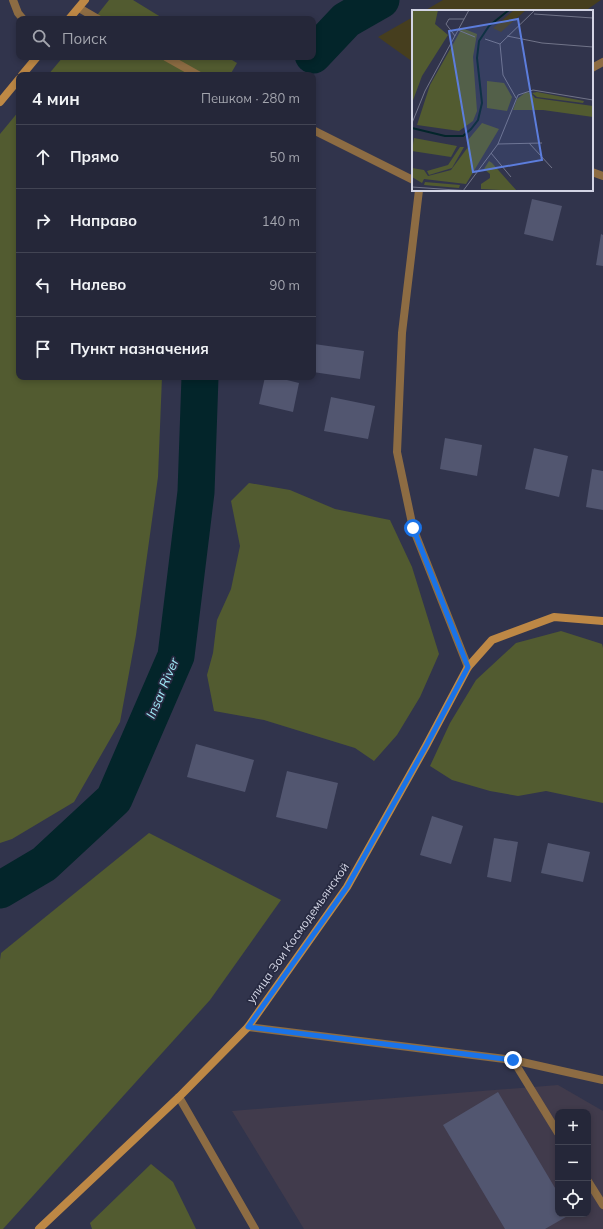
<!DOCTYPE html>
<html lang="ru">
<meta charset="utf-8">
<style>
:root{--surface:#252739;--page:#2d2f41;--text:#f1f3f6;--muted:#a3a5ae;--line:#424453}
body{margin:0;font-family:Mulish,sans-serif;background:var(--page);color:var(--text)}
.controls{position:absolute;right:12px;bottom:12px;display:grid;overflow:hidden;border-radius:8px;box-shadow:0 2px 6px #0003}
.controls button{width:36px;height:36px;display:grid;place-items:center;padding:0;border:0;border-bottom:1px solid var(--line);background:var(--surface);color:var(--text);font:20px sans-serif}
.stop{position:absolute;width:12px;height:12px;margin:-9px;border:3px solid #1a73e8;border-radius:50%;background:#fff}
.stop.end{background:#1a73e8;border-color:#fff;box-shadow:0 1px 4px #0008}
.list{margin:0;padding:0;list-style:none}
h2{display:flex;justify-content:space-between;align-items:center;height:52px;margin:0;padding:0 16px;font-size:17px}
h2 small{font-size:13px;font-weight:400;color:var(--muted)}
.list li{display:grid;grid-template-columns:26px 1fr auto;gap:12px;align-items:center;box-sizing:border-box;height:64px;padding:0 16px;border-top:1px solid var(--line)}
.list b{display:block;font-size:15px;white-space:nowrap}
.list em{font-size:13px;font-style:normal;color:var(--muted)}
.icon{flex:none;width:22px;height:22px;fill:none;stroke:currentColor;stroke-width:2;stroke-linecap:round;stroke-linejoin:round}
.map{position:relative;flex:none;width:603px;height:1229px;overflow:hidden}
.search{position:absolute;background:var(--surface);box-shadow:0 2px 6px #0003;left:16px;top:16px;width:300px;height:44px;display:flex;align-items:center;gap:10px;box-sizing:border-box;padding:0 14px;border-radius:8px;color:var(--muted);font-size:15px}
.panel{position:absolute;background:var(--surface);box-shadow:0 2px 6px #0003;left:16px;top:72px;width:300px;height:308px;border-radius:8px}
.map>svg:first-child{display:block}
</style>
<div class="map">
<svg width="603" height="1229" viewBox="0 0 603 1229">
<rect width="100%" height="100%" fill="#31344c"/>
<!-- education -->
<path fill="#413b4c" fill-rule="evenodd" d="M558,1085L603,1111V1229H304L232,1111ZM558,1112H588V1214H558Z"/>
<!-- green -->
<g fill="#525b30">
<polygon points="109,0 133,0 164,19 94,19"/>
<polygon points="63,57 227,57 237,63 230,75 48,75"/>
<polygon points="19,111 19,377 162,377 158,477 136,635 120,722 74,802 12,839 0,843 0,134"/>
<polygon points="249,483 290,490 335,509 390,520 412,567 439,654 420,697 397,735 374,761 355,748 264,720 214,711 207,675 213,653 217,620 231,589 240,546 231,501"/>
<polygon points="561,631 602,644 603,648 603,803 546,791 518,796 490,791 452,780 430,766 450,723 476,680 516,643"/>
<polygon points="149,833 281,900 210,1000 3,1229 0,1229 0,960 1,953"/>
<polygon points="151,1164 173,1182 196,1229 92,1229 90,1223"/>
</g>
<!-- sand -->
<g fill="#463e1e">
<polygon points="443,0 601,0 585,11 424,11"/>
<polygon points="413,17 413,62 378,37"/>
</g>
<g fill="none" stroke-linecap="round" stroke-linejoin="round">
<!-- river -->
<g stroke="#03252a" stroke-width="37">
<polyline points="313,55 346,20 381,0"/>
<polyline points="0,890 44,864 114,799 176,656 196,492 200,377"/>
</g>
</g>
<!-- building -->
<g fill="#525670">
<polygon points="532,199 562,206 553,241 524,234"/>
<polygon points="601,234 603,235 603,266 596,265"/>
<polygon points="314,344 364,351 360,379 313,372"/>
<polygon points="265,377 275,377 299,383 293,412 259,404"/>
<polygon points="331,397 375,406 368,439 324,431"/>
<polygon points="445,438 482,445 477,476 440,469"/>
<polygon points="534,448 568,456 559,497 525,489"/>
<polygon points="592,469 603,471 603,510 586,507"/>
<polygon points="196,744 254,760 245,792 187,777"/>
<polygon points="287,771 338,783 327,829 276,817"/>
<polygon points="432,816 463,826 451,864 420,855"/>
<polygon points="494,838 518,842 511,882 487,877"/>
<polygon points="548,843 590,852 583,882 541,873"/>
<polygon points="498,1092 558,1193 558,1214 571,1214 545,1229 505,1229 443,1125"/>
</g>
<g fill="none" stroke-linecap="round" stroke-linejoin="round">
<!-- lane -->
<g stroke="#8d6c43" stroke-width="8">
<polyline points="13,0 18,13 23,19"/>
<polyline points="79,8 98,19"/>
<polyline points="166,57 198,75"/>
<polyline points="313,130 413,180"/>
<polyline points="248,1027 513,1060 603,1080"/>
<polyline points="513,1060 558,1133"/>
<polyline points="179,1097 255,1229"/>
<polyline points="588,1181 603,1205"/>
</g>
<!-- street -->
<g stroke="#8d6c43" stroke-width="8">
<polyline points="592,68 603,62"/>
<polyline points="592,172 603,176"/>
<polyline points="419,190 402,333 397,452 413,528 468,667"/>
</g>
<!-- secondary -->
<g stroke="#be8845" stroke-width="8">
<polyline points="69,19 85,0"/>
<polyline points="22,75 37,57"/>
<polyline points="0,102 19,79"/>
<polyline points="39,1229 179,1097 248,1027 347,887 426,746 468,667 492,640 554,617 603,621"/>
</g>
</g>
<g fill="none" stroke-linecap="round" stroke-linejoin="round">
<!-- route -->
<polyline stroke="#1a73e8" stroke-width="5" points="413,528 468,667 426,746 347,887 248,1027 513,1060"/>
</g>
<g text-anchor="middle" stroke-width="3.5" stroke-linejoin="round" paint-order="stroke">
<!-- street labels -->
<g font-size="12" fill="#d2d4e4" stroke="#272a41">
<text transform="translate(298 933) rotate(-55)" y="4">улица Зои Космодемьянской</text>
</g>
<!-- water labels -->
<g font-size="13" font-style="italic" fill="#9feaf7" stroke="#272a41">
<text transform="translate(162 688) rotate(-67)" y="5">Insar River</text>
</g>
</g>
<!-- overview -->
<g transform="translate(412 10)">
<rect width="181" height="181" fill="#31344c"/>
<path d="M0,0H26L23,14L36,25L10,66L0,93ZM50,18L65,24L61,47L65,101L61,111L47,121L5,115L18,75ZM75,71L92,73L95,78L100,87L95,101L75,98ZM114,82L119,83L123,88L181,96V107L131,100H101L105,89ZM125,82L172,91L171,93L125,87L120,83ZM70,113L87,119L54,174L12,169L10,173L0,167V158L12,160L16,166L39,160L56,137V130ZM2,128L45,136L39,147L0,141ZM48,137H52L40,158L17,165L15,161L36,155ZM77,151L80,153L105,181L69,179V174L78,168V164L72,159ZM13,172L48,175L47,178L12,175Z" fill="#525b30"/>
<path d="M102,0H114L89,22L81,18Z" fill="#463e1e"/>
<path fill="none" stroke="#03252a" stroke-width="2" d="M0,118L33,126H51L59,119L66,110L70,93L65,48L67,31L77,16L97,0"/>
<path fill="none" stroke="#717489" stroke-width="1" d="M122,4L181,8M46,20L63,27M43,26L34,14L37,9H52M95,26L130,33L181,37M73,29L88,34M104,88L91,65L88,34L123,0M0,113L13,81L57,0M117,133L140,158M86,134L130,133M79,143L99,167M0,177L58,181M51,181L86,134L106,85L121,80L181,90"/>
<path fill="#5c7ddc" fill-opacity="0.15" stroke="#5c7ddc" stroke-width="2" d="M106,9L130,150L61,162L37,21Z"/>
<rect width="181" height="181" fill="none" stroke="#d2d4e4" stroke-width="2"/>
</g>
</svg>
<div class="controls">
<button>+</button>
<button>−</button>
<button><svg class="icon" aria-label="locate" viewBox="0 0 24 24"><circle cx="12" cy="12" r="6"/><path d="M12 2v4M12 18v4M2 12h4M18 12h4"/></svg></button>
</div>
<div class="stop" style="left:413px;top:528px"></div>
<div class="stop end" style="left:513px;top:1060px"></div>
<div class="search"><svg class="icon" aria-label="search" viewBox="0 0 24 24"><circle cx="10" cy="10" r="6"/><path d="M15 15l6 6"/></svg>Поиск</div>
<section class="panel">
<h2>4 мин<small>Пешком · 280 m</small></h2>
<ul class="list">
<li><svg class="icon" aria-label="ahead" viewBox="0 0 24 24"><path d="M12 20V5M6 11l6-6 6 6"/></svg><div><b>Прямо</b></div><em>50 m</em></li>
<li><svg class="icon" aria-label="right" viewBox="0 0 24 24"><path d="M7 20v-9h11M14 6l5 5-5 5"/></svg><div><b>Направо</b></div><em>140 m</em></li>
<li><svg class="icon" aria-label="left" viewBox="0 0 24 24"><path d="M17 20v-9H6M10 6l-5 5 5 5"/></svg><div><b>Налево</b></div><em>90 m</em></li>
<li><svg class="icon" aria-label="arrive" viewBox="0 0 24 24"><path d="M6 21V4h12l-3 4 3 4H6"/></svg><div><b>Пункт назначения</b></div></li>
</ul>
</section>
</div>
